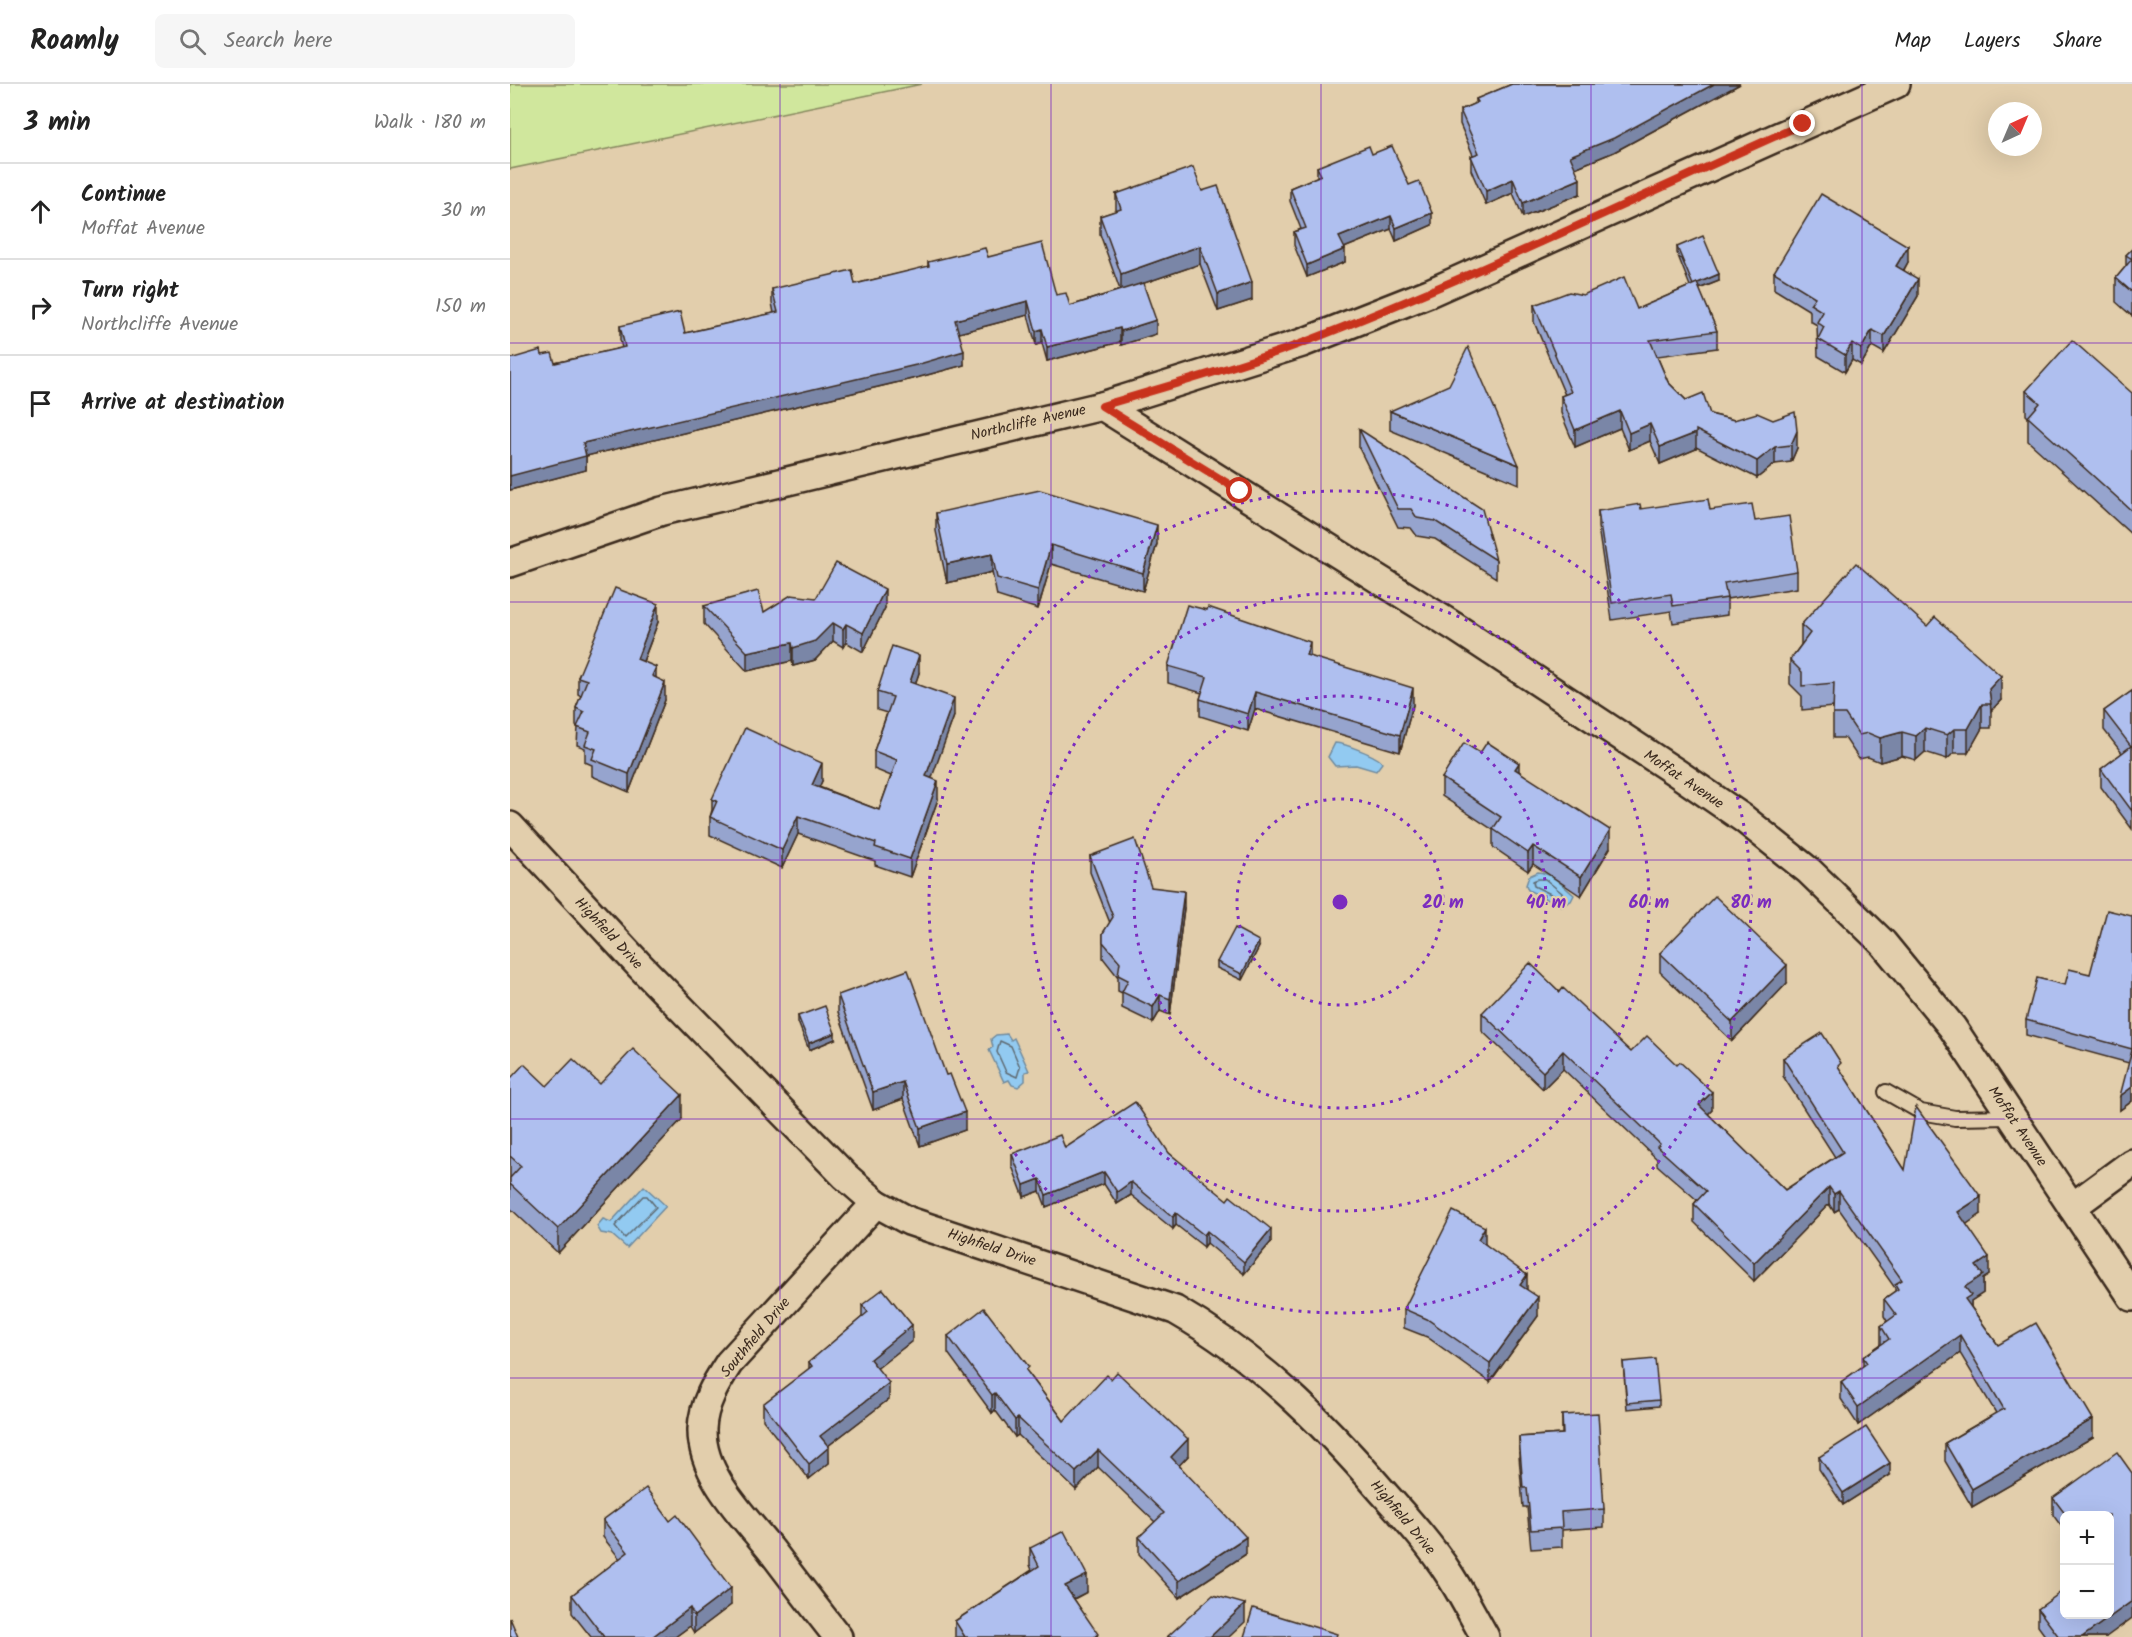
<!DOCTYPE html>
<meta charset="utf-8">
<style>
:root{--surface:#fff;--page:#f6f6f6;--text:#222;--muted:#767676;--line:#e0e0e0}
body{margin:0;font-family:Kalam,sans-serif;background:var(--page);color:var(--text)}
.controls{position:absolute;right:18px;bottom:18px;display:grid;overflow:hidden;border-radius:9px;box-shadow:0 6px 24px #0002}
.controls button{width:54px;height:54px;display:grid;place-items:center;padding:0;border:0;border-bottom:2px solid var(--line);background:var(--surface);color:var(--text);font:30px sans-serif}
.compass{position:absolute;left:1478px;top:18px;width:54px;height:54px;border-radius:50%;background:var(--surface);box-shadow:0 6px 24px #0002;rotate:44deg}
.stop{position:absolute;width:18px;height:18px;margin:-14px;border:4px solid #c8321e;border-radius:50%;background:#fff}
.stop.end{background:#c8321e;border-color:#fff;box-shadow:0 2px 6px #0008}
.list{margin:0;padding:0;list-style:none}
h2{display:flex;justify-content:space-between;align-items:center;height:78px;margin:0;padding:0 24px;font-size:26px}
h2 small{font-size:20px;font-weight:400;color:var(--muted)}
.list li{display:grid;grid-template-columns:39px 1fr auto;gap:18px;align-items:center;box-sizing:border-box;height:96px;padding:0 24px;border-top:2px solid var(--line)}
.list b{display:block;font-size:22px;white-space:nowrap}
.list p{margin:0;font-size:20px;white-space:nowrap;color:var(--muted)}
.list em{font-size:20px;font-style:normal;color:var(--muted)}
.icon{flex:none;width:33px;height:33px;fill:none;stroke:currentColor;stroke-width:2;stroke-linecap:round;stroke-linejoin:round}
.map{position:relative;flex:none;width:1622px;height:1553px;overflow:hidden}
header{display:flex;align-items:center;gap:36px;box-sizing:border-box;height:84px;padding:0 30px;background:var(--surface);border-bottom:2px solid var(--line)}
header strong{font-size:28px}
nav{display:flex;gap:33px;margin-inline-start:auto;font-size:21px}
.search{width:420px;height:54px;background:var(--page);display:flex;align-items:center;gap:15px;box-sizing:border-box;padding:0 21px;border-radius:9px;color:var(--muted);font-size:22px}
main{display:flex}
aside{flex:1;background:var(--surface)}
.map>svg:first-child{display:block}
</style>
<header>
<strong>Roamly</strong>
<div class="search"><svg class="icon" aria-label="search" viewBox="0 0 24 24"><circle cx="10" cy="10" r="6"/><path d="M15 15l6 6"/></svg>Search here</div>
<nav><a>Map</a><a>Layers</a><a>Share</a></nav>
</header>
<main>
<aside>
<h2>3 min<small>Walk · 180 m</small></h2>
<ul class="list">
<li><svg class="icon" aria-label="ahead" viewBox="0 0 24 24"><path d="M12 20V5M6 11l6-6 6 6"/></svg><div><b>Continue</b><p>Moffat Avenue</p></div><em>30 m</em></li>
<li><svg class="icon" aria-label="right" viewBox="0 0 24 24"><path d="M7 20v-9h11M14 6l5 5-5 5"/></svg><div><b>Turn right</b><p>Northcliffe Avenue</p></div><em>150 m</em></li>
<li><svg class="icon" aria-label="arrive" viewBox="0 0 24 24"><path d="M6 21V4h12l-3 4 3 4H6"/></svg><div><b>Arrive at destination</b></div></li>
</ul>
</aside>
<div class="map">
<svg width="1622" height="1553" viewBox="0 0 1622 1553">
<rect width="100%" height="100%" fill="#e2ceac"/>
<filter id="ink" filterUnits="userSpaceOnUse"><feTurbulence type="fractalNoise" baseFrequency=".0167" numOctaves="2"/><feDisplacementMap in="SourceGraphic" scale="12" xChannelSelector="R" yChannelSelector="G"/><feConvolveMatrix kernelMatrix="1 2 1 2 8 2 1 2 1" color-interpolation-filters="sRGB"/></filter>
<g filter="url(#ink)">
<!-- green -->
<polygon fill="#d0e79d" stroke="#86885e" stroke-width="1.5" points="0,0 412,0 0,85"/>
<!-- water -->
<g fill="#92caf1" stroke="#6f8a9d" stroke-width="1.5">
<path d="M825,659C833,659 869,672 872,679L866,687L846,681L825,682L818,673Z"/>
<path d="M1028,788C1042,789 1053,802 1064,811L1061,817L1051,822L1018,806L1016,801L1019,792Z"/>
<polygon points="497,950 501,956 504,954 519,987 515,988 515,997 508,1003 502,1001 499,996 494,998 479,966 483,963 481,955 486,951"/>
<polygon points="134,1102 156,1122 117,1164 102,1151 91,1149 87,1142 93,1135 101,1138"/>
</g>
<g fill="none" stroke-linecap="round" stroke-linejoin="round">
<!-- shore -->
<g stroke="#5e6a72" stroke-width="1.5">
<polygon points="1028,795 1035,795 1052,809 1052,812 1049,814 1024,802 1023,797"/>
<polygon points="490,957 501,962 510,983 507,993 496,988 487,968"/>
<polygon points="133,1112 137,1112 146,1123 115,1154 105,1142"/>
</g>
<defs>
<polyline id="lane" points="1376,1008 1411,1028 1445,1034 1501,1033"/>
<g id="street">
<polyline points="592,322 945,543 1167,689 1234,735 1299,787 1373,859 1442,943 1622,1213"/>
<polyline points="0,479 152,427 592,322 792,259 919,209 1386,0"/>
<path d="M0,742L130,882L335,1092L366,1119L399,1137L665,1226C745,1272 810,1335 870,1405C894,1432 919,1459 939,1490C952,1510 963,1532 975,1553"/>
<polyline points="1562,1123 1622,1079"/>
<path d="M328,1553C305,1524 283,1495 261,1466C234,1432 191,1392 192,1345C193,1320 206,1299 219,1279L366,1119"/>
</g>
</defs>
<!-- lane casing -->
<use href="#lane" stroke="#3b2a1e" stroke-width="18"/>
<!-- street casing -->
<use href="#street" stroke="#3b2a1e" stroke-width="32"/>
<!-- lane -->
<use href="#lane" stroke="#e2ceac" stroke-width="14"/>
<!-- street -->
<use href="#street" stroke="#e2ceac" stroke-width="27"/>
</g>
<!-- wall -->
<g fill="#96a4ce" stroke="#3b2a1e" stroke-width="1.5">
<polygon points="1002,0 1230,0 1104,68 1065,84 1070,110 1013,133 1003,109 976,121 961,86 961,72 963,71 950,40 950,26 966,19 966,15"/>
<polygon points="862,70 899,101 922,141 886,157 881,145 834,164 835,178 797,193 784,161 784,148 791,145 780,117 780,104 807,93 807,83"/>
<polygon points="692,107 742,216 708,227 690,180 634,199 646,250 611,261 610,258 537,277 532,259 526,261 518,231 449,249 454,281 406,294 76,372 76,386 0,406 0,275 32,271 45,279 112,264 110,256 110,242 175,249 264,229 262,219 262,205 345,200 418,183 418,178 478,173 546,211 560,222 610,206 590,150 590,132 606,127 606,110"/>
<polygon points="1167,163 1209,197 1189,205 1207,247 1207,264 1147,272 1158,298 1176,316 1200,330 1224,336 1287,364 1281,378 1265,380 1247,394 1186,363 1186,365 1150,380 1140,357 1119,366 1110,344 1065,363 1051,329 1051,312 1055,311 1024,238 1024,221 1127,225 1180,202 1167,169"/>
<polygon points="1622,165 1622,232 1606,218 1606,194 1616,182 1616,171"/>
<polygon points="1398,178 1394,186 1408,212 1374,269 1362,262 1351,281 1342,276 1335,288 1308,272 1307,241 1300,237 1300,227 1264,205 1264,188"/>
<polygon points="1516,307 1622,309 1622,451 1518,357 1518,333 1516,331"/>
<polygon points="880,327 1009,381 1009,400 880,346"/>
<polygon points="849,345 986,476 986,494 925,455 907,452 901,444 888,443 849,364"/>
<polygon points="1131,425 1200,426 1245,437 1287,487 1287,504 1217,515 1217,531 1163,539 1161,527 1102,536 1088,443 1088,427"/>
<polygon points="426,429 647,460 633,507 541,480 528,525 487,512 482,488 437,499 426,447"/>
<polygon points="194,522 254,528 375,524 353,568 336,558 333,563 323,557 305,576 283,582 282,577 237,587 194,540"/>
<polygon points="148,538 133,578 146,594 155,616 119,708 82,692 82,681 75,678 75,664 67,661 68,643 66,642 66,624 71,612 68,610 68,593"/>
<polygon points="1291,541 1491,616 1481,627 1481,644 1472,644 1458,669 1444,669 1437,675 1415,668 1406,676 1392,672 1370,678 1358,673 1349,675 1335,654 1323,654 1323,623 1292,626 1292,612 1280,600 1280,576 1291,561"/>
<polygon points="800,572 903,621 890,668 745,625 738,647 690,632 690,615 692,609 658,599 658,582"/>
<polygon points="409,589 405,600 444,632 421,694 428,715 400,793 365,781 365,777 288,750 272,784 200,751 200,733 202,726 202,715 312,697 309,703 369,726 381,692 364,685 364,667 377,629 367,626 367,608"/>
<polygon points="1622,607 1622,745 1591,703 1591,685 1612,669 1594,646 1594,627"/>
<polygon points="1009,687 1100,764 1071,812 1023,780 1018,787 983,763 983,746 932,712 932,694"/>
<polygon points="580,772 641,803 674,824 660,931 650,927 643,939 612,924 612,909 608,907 608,893 593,874 593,849 600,839 580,788"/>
<polygon points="1622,832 1622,1017 1610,1026 1619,979 1516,951 1516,936 1555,901 1580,890"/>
<polygon points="749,863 732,896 707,884 707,878"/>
<polygon points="1150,869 1277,899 1222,957 1150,888"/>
<polygon points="1050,908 1121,968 1202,1026 1198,1030 1275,1106 1325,1073 1273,992 1273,974 1331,987 1395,1086 1471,1130 1456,1140 1479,1191 1473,1195 1473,1209 1461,1217 1461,1223 1488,1261 1583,1353 1462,1423 1435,1377 1435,1359 1486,1329 1450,1269 1348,1341 1331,1315 1331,1298 1353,1282 1353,1273 1371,1260 1371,1242 1377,1237 1374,1232 1374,1215 1385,1207 1385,1204 1329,1125 1324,1128 1319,1120 1244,1197 1184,1138 1184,1120 1187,1116 1147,1081 1147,1075 1053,985 1033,1005 972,947 972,929"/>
<polygon points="328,911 455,1046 410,1062 393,1015 363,1026 328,928"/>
<polygon points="288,932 325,955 299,966 288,938"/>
<polygon points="0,995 37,1002 90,1000 172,1035 48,1169 0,1124"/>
<polygon points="555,1064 659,1069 761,1158 734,1190 697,1159 694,1163 666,1141 663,1145 621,1111 607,1120 594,1100 536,1123 530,1107 514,1113 502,1082 502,1070"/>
<polygon points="975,1160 1017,1206 1028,1232 980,1298 917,1253 894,1244 894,1225"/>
<polygon points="352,1221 402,1257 367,1284 379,1315 318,1362 319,1379 299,1395 253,1336 253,1320 299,1285 299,1278 352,1233"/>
<polygon points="438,1252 519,1290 554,1337 678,1372 669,1381 736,1470 669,1514 629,1470 629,1453 645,1438 588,1383 566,1406 508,1351 505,1353 485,1326 482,1329 438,1269"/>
<polygon points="1113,1278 1149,1316 1149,1322 1117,1325"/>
<polygon points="1052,1331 1094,1425 1094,1443 1052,1446 1052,1463 1021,1465 1017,1423 1013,1423 1009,1372 1009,1353 1052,1350"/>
<polygon points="1309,1373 1380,1391 1333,1421 1309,1385"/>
<polygon points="1622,1389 1596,1553 1536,1553 1528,1542 1528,1525 1599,1530 1599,1431 1554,1431 1554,1446 1543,1431 1543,1414"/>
<polygon points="93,1436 221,1521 184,1549 180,1542 165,1553 81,1553 62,1529 62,1511 110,1475 93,1453"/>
<polygon points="520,1464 577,1508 564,1515 588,1553 445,1553 445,1537 522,1486 520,1481"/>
</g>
<!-- shaded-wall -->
<g fill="#7a86a7" stroke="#3b2a1e" stroke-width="1.5">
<polygon points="1204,0 1230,0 1104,68 1060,86 1060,72"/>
<polygon points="1003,95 1003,109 976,121 976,107"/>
<polygon points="1070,95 1070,110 1013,133 1013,119"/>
<polygon points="922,129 922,141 886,157 886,144"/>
<polygon points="881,132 881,145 829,166 829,153"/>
<polygon points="690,162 690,180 611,207 611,190"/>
<polygon points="1398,162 1398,178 1386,199 1386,182"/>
<polygon points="835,165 835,178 797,193 797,181"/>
<polygon points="1209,190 1209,197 1183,207 1183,201"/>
<polygon points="1408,195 1408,212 1374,269 1374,252"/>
<polygon points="742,198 742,216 708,227 708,210"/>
<polygon points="518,217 518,231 445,250 445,236"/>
<polygon points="646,236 646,250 611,261 611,247"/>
<polygon points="610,244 610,258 537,277 537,263"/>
<polygon points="532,245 532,259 526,261 526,247"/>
<polygon points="1362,246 1362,262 1351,281 1351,265"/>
<polygon points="1342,259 1342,276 1335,288 1335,271"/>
<polygon points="454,267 454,281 406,294 76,372 76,386 0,406 0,392 73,359"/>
<polygon points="1110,327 1110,344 1065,363 1065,346"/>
<polygon points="1140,340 1140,357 1119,366 1119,349"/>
<polygon points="1287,347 1287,364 1281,378 1281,361"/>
<polygon points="1186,349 1186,365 1150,380 1150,363"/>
<polygon points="1265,363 1265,380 1247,394 1247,377"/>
<polygon points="647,441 647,460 633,507 633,489"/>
<polygon points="541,461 541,480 528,525 528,506"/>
<polygon points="482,470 482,488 437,499 437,480"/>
<polygon points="375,505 375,524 353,568 353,549"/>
<polygon points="148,520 148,538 127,593 127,575"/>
<polygon points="323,539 323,557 305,576 283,582 283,564"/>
<polygon points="336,540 336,558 333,563 333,545"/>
<polygon points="800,558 800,575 796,571"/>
<polygon points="282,559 282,577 237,587 237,568"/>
<polygon points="409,571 409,589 400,616 400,598"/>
<polygon points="146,583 146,600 142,592"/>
<polygon points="1491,592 1491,616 1481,627 1479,605"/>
<polygon points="155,598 155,616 119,708 119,690"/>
<polygon points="903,604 903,621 890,668 890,651"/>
<polygon points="745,608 745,625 738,647 738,630"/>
<polygon points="444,614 444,632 416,710 416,692"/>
<polygon points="1472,620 1472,644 1458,669 1458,645"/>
<polygon points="1415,644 1415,668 1406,676 1406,652"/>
<polygon points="1444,645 1444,669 1437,675 1437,651"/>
<polygon points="1392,648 1392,672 1370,678 1370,654"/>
<polygon points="312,679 312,697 302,719 302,701"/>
<polygon points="1009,679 1009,697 1005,685"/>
<polygon points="428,697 428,715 400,793 400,775"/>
<polygon points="288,732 288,750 272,784 272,766"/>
<polygon points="1100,746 1100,764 1071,812 1071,793"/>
<polygon points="1023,762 1023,780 1018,787 1018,769"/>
<polygon points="674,807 674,824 660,931 660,915"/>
<polygon points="749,857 749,863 732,896 732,890"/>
<polygon points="1277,881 1277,899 1222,957 1222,938"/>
<polygon points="650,911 650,927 643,939 643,923"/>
<polygon points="325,949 325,955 299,966 299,959"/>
<polygon points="1053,967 1053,985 1033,1005 1033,988"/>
<polygon points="393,998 393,1015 363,1026 363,1008"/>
<polygon points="1622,1003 1622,1017 1610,1026 1610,1012"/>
<polygon points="1202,1008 1202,1026 1189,1039 1189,1021"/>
<polygon points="172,1011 172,1035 48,1169 48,1145"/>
<polygon points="455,1028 455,1046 410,1062 410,1044"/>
<polygon points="594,1088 594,1100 536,1123 536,1111"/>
<polygon points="530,1095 530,1107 514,1113 514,1101"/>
<polygon points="621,1098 621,1111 607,1120 607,1108"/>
<polygon points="1319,1103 1319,1120 1244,1197 1244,1179"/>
<polygon points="1329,1107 1329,1125 1324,1128 1324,1110"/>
<polygon points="1471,1113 1471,1130 1448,1146 1448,1128"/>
<polygon points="666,1129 666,1141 663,1145 663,1133"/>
<polygon points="975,1143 975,1162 968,1155"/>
<polygon points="761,1145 761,1158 734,1190 734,1178"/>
<polygon points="697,1147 697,1159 694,1163 694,1151"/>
<polygon points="1479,1173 1479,1191 1473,1195 1473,1209 1461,1217 1461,1229 1455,1233 1455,1203 1466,1182"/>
<polygon points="1017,1191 1017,1209 1010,1201"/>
<polygon points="1028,1213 1028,1232 980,1298 980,1279"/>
<polygon points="402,1241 402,1257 360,1290 360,1275"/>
<polygon points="1450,1251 1450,1269 1348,1341 1348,1323"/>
<polygon points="379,1299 379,1315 310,1368 310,1352"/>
<polygon points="485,1309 485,1326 482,1329 482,1311"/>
<polygon points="508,1334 508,1351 505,1353 505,1336"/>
<polygon points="1583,1335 1583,1353 1462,1423 1462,1405"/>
<polygon points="678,1355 678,1372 661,1390 661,1373"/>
<polygon points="319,1363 319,1379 299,1395 299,1380"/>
<polygon points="588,1366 588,1383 566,1406 566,1388"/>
<polygon points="1380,1379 1380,1391 1333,1421 1333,1409"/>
<polygon points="736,1453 736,1470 669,1514 669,1497"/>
<polygon points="577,1491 577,1508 555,1519 555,1502"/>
<polygon points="221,1504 221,1521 184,1549 184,1532"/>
<polygon points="1622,1517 1622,1534 1596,1553 1572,1553"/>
<polygon points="735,1520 735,1538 719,1553 700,1553"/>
<polygon points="180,1524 180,1542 165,1553 142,1553"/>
</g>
<!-- building -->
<g fill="#afbfef" stroke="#3b2a1e" stroke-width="1.5">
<polygon points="1002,0 1204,0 1104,54 1060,72 1070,95 1013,119 1003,95 976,107 961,72 969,69 950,26 968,18 966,15"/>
<polygon points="859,62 862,70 882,62 899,101 909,97 922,129 886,144 881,132 829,153 835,165 797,181 784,148 796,144 780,104 811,91 807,83"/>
<polygon points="683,83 692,107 708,102 742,198 708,210 690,162 611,190 590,132 611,125 606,110"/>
<polygon points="1311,110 1398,162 1386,182 1408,195 1374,252 1362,246 1351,265 1342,259 1335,271 1308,255 1314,243 1307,238 1313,228 1300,220 1305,213 1264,188"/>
<polygon points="1193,152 1209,190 1183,201 1167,163"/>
<polygon points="532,159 546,211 556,209 560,222 633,199 646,236 611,247 610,244 537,263 532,245 526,247 518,217 445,236 454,267 406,281 73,359 76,372 0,392 0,275 31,266 32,271 42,269 45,279 115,263 110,242 170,228 175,249 268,228 262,205 342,186 345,200 419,182 418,178 475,164 478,173"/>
<polygon points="1622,165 1622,208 1606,194 1622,175 1616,171"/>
<polygon points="1114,193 1127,225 1187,199 1207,247 1140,256 1158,298 1176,316 1193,309 1200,330 1224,336 1247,329 1263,336 1285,328 1287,347 1281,361 1265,363 1247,377 1186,346 1186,349 1150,363 1140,340 1119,349 1110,327 1065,346 1051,312 1061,308 1024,221 1059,208 1073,211"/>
<polygon points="1562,256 1622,309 1622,427 1518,333 1530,319 1516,307"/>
<polygon points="958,263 1009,381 880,327 939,301"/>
<polygon points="849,345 972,425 986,476 925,437 907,434 901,425 888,425"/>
<polygon points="530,406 647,441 633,489 541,461 528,506 487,494 482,470 437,480 426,429"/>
<polygon points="1198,415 1200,426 1242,420 1245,437 1279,432 1287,487 1214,499 1217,514 1163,522 1161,510 1102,519 1088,427 1130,420 1131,425"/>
<polygon points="326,479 375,505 353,549 336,540 333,545 323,539 305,557 283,564 282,559 237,568 194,522 248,507 254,528 281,511 306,514"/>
<polygon points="1346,479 1417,542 1425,533 1491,592 1479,605 1481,620 1472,620 1458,645 1444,645 1437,651 1415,644 1406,652 1392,648 1370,654 1358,649 1349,651 1335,630 1323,630 1324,599 1292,602 1292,588 1280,576 1300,549 1291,541"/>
<polygon points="105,504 148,520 127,575 146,583 142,592 155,598 119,690 82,675 86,665 75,661 80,648 67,643 74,628 66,624 77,596 68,593"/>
<polygon points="677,521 697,526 698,523 800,558 796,571 903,604 890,651 745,608 738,630 690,615 697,593 658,582"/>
<polygon points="382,562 409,571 400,598 444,614 416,692 428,697 400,775 365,763 366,759 288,732 272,766 200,733 207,717 202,715 235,644 312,679 302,701 369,726 387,676 364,667 383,613 367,608"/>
<polygon points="1622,607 1622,727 1591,685 1621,662 1594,627"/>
<polygon points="977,658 1009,679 1005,685 1100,746 1071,793 1023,762 1018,769 983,745 991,733 932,694 954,659 970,669"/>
<polygon points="625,755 641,803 674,807 660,915 650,911 643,923 612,908 618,896 608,891 610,878 593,858 593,849 603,833 580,772"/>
<polygon points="1205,812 1277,881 1222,938 1150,869"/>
<polygon points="1597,826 1622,832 1622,965 1516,936 1527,894 1555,901 1559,885 1580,890"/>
<polygon points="725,844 749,857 732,890 707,878"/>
<polygon points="1020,879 1050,908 1053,904 1121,968 1137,952 1167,981 1170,978 1202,1008 1189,1021 1275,1106 1333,1068 1273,974 1312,949 1331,979 1328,982 1395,1086 1406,1023 1471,1113 1448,1128 1479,1173 1466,1182 1473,1191 1455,1203 1461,1211 1455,1215 1488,1261 1526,1239 1583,1335 1462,1405 1435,1359 1494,1325 1450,1251 1348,1323 1331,1298 1357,1279 1353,1273 1379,1255 1371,1242 1386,1231 1374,1215 1388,1205 1385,1200 1392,1196 1329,1107 1324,1110 1319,1103 1244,1179 1184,1120 1196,1107 1147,1063 1150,1060 1053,967 1033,988 972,929"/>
<polygon points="398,886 436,991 440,990 455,1028 410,1044 393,998 363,1008 328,911"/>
<polygon points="315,922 325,949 299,959 288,932"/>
<polygon points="123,965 172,1011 48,1145 0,1100 0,1094 11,1082 0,1072 0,995 14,980 37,1002 63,975 90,1000"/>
<polygon points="1622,966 1622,1003 1610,1012"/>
<polygon points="625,1018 659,1069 717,1116 720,1112 761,1145 734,1178 697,1147 694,1151 666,1129 663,1133 621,1098 607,1108 594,1088 536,1111 530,1095 514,1101 502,1070 550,1051 555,1064"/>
<polygon points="943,1127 975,1143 968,1155 1017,1191 1010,1201 1028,1213 980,1279 917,1235 894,1225"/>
<polygon points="373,1205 402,1241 360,1275 379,1299 310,1352 319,1363 299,1380 253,1320 302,1282 299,1278 358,1228 352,1221"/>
<polygon points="474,1224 519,1283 516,1286 554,1337 597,1291 601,1295 607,1288 678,1355 661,1373 736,1453 669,1497 629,1453 654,1429 588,1366 566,1388 508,1334 505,1336 485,1309 482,1311 438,1252"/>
<polygon points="1145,1275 1149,1316 1117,1319 1113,1278"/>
<polygon points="1088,1329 1094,1425 1051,1428 1052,1444 1021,1446 1017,1404 1013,1404 1009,1353 1053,1350 1052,1331"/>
<polygon points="1356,1343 1380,1379 1333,1409 1309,1373"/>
<polygon points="1607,1368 1622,1389 1622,1517 1572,1553 1549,1553 1528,1525 1554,1506 1554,1530 1599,1530 1599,1431 1556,1431 1543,1414"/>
<polygon points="136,1404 160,1437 167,1431 221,1504 184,1532 180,1524 142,1553 94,1553 62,1511 118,1468 93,1436"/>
<polygon points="554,1447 577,1491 555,1502 588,1550 584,1553 455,1553 445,1537 529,1482 520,1464"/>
<polygon points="703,1511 735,1520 700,1553 657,1553"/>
<polygon points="743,1524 827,1550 826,1553 734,1553"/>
<polygon points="0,1534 8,1553 0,1553"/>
</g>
</g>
<g fill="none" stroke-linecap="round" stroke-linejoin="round" filter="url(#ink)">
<!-- route -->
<path stroke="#c8321e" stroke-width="8" d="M730,407L592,322C660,301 729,283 795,258C964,193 1127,113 1293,40"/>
</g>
<!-- grid -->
<path fill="none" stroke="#7b2cbf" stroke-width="1.5" stroke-opacity="0.55" d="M270,0V1553M541,0V1553M811,0V1553M1081,0V1553M1352,0V1553M0,259H1622M0,518H1622M0,776H1622M0,1035H1622M0,1294H1622"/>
<!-- distance rings -->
<g fill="none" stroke="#7b2cbf" stroke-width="3" stroke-dasharray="3 6">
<circle cx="830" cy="818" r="103"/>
<circle cx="830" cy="818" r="206"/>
<circle cx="830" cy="818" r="309"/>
<circle cx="830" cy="818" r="411"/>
</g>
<g text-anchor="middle" stroke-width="4.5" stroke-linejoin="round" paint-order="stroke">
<!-- street labels -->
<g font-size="15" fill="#3b2a1e" stroke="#e2ceac">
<text transform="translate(518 338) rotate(-13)" y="5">Northcliffe Avenue</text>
<text transform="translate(1174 695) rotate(34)" y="5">Moffat Avenue</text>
<text transform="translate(99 849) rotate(47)" y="5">Highfield Drive</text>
<text transform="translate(1508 1042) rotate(56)" y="5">Moffat Avenue</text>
<text transform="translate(482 1163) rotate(18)" y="5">Highfield Drive</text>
<text transform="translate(245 1253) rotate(-50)" y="5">Southfield Drive</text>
<text transform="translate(893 1433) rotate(50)" y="5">Highfield Drive</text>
</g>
</g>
<circle cx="830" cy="818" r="9" fill="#7b2cbf" stroke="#e2ceac" stroke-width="3"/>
<g font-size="18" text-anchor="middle" font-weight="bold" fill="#7b2cbf" stroke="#e2ceac" stroke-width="4.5" stroke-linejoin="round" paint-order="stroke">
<text x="933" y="824">20 m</text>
<text x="1036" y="824">40 m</text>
<text x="1139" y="824">60 m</text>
<text x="1241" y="824">80 m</text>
</g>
</svg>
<div class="controls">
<button>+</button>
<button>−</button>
</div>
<svg class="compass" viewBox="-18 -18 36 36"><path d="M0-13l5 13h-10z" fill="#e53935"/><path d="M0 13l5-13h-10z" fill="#767676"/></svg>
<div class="stop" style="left:730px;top:407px"></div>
<div class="stop end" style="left:1293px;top:40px"></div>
</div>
</main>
